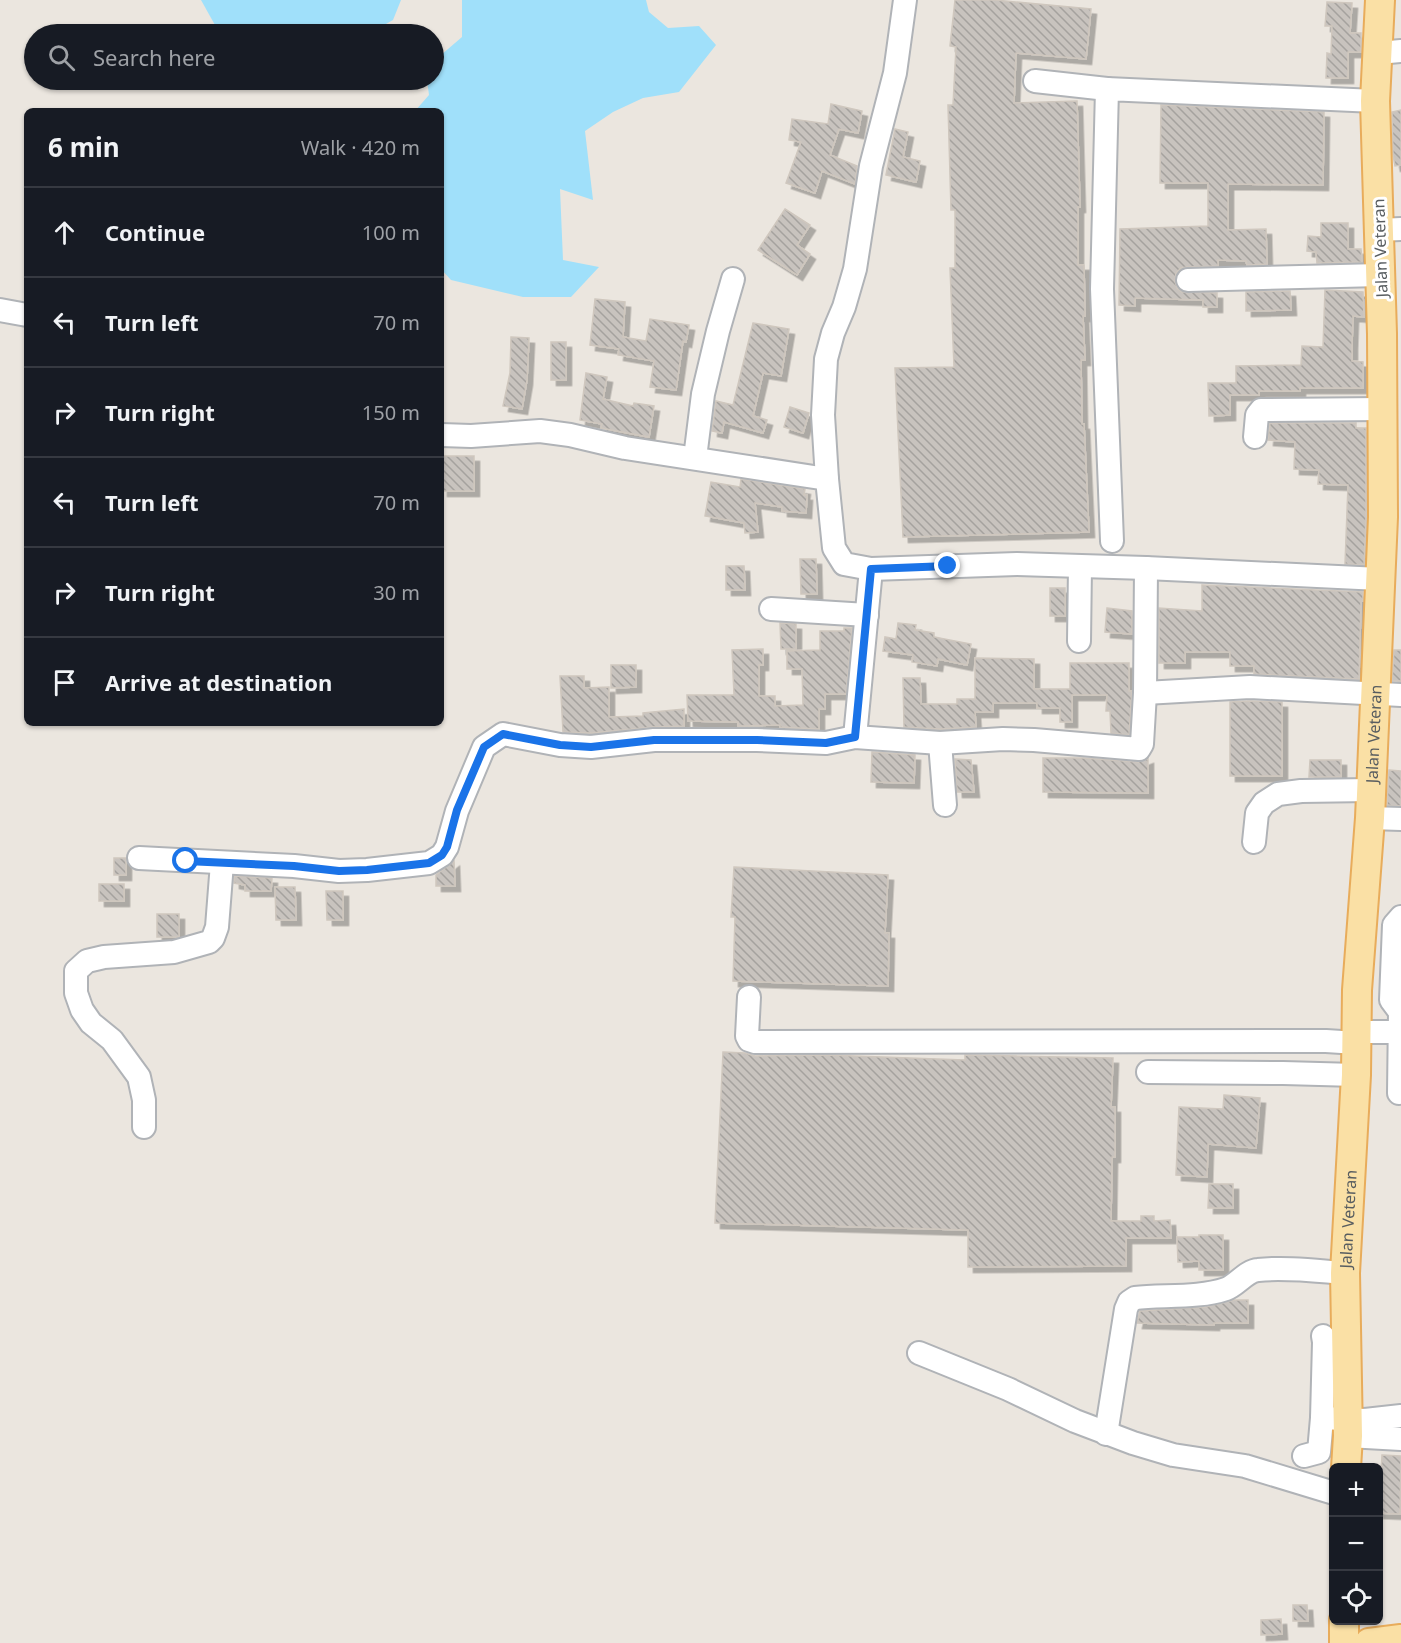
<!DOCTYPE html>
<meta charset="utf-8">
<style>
:root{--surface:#171b24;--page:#20242c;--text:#f1f3f6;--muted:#9ea1a6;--line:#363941}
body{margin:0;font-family:"Noto Sans",sans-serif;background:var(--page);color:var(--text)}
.controls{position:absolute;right:18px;bottom:18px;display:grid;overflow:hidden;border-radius:9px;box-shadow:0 2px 4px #0004}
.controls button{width:54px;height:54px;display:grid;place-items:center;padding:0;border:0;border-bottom:2px solid var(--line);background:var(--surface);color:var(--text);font:30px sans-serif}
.stop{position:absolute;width:18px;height:18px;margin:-14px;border:4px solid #1a73e8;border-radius:50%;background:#fff}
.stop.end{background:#1a73e8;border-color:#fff;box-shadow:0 2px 6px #0008}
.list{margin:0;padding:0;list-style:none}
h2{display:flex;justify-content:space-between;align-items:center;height:78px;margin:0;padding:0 24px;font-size:26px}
h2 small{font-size:20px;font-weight:400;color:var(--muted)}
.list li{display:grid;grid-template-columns:39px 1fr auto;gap:18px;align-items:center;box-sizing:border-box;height:90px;padding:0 24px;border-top:2px solid var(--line)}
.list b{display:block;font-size:22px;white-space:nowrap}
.list em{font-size:20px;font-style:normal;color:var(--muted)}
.icon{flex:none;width:33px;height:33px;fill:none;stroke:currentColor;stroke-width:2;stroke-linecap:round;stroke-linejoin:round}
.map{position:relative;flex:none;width:1401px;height:1643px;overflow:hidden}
.search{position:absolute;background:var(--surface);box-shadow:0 2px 4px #0004;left:24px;top:24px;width:420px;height:66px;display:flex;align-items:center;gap:15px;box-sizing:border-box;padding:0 21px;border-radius:33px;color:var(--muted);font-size:22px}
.panel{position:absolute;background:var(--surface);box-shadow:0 2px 4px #0004;left:24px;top:108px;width:420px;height:618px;border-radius:9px}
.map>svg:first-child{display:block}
</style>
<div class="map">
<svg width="1401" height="1643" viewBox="0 0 1401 1643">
<defs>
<pattern id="building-back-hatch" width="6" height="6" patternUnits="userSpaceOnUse" patternTransform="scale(1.5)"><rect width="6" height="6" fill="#c8c3be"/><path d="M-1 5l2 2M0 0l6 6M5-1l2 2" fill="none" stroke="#a5a29e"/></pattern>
<filter id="shadow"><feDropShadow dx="5.5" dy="5.5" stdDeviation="0" flood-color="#0004"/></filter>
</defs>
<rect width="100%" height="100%" fill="#ebe6df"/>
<!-- water -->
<g fill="#a0e0fa">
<polygon points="201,0 401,0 393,20 368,34 220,34"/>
<polygon points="462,0 646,0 649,12 668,28 699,26 716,45 679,92 643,98 613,112 585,131 593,200 560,189 563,260 599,267 571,297 523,297 451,280 441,269 441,111 415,111 429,95 427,80 434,80 434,61 462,37"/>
</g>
<!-- building -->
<g fill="url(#building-back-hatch)" stroke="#cfc7be" stroke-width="1.5" filter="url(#shadow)">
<polygon points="955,0 995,0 1091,9 1086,59 1016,53 1014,103 1077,101 1080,207 1078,207 1078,265 1084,265 1085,316 1083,316 1085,360 1081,360 1082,424 1084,424 1089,532 903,537 895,368 954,367 950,268 955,268 955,210 951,210 948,105 953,105 956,47 950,46"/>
<polygon points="1327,2 1352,3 1350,33 1361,33 1361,52 1348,52 1348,78 1326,78 1327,53 1331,54 1332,26 1325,26"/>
<polygon points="831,104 862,111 858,133 839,129 830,155 857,166 855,184 822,171 815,193 786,183 801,142 789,140 792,119 828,124"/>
<polygon points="1161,105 1324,112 1323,185 1228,184 1228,230 1266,229 1267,264 1247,265 1246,261 1218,260 1218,266 1187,267 1181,268 1176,273 1175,281 1177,288 1182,292 1217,293 1217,307 1203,307 1203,300 1135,298 1135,306 1119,305 1120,229 1208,226 1208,183 1160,183"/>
<polygon points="1401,110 1401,165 1395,166 1393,155 1392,112"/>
<polygon points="895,129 908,132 903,157 920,161 916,182 886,175"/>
<polygon points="785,209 810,225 797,245 810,254 797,275 758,250"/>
<polygon points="1321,223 1348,223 1348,249 1361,249 1362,262 1317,263 1316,252 1307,251 1308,236 1321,237"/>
<polygon points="1325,290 1363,292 1364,317 1353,316 1352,344 1352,361 1363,362 1363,388 1300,388 1300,391 1259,391 1259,395 1230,395 1230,415 1209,416 1208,383 1236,383 1236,366 1301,365 1302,346 1323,347"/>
<polygon points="1290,291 1291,310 1246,311 1246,292"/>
<polygon points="595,299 625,302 623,337 646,341 650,319 689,325 686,342 683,341 676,390 650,387 654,361 618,355 619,349 590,345"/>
<polygon points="753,323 789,329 781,376 763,373 753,416 767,420 763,433 724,422 722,433 712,431 716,401 733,405"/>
<polygon points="511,337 529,338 527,380 522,409 503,406 510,373"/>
<rect x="551" y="342" width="15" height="38"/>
<polygon points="586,373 607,377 603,399 633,406 634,403 654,406 649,437 601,428 602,424 580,420"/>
<polygon points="790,407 809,413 803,433 784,427"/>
<polygon points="1270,423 1356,423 1356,428 1366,428 1366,517 1364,565 1345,564 1348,485 1318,484 1319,470 1294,469 1295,442 1268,440"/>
<rect x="442" y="456" width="32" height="35"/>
<polygon points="741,479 805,489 804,495 807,495 806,513 782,511 782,507 755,503 758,532 745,533 744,523 705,516 711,482 740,487"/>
<polygon points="800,559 816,559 817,594 801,594"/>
<polygon points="726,566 744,566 745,590 726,590"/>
<polygon points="1202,585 1363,592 1363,601 1361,601 1359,679 1254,674 1254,666 1230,666 1230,652 1185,652 1185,663 1159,663 1159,608 1202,611"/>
<rect x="1050" y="588" width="15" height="28"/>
<polygon points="1107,608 1132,611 1132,634 1105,632"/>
<polygon points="780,623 796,624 796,649 781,649"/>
<polygon points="898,623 916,625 915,630 934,633 934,637 971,644 967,665 938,659 937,666 912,662 913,655 883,651 885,637 896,639"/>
<polygon points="844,628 852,628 846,694 825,694 825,709 819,709 819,729 780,727 780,725 738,726 738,722 688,721 687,695 734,695 732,650 763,649 763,665 759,665 759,696 775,696 775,706 803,705 802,669 787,669 787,651 820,650 820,631 844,631"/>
<polygon points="1394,650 1401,650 1401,681 1392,681"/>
<polygon points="975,658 1034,659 1034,689 1070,689 1070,663 1129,663 1129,691 1132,691 1129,735 1111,733 1110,711 1106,711 1107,695 1072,695 1072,722 1060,722 1060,708 1037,708 1037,703 993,703 993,712 975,712 976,727 940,729 904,727 903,678 920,678 921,704 957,704 957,699 975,699"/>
<polygon points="611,665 636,665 636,687 611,688"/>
<polygon points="560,676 584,676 584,688 609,687 609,717 643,716 643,713 684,709 684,726 653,727 591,733 563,732"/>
<polygon points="1250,701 1282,702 1282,776 1230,776 1230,702"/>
<polygon points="872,752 915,755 914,783 871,782"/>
<polygon points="1043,758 1083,758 1138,762 1148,758 1148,793 1043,792"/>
<polygon points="955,759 971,760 974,792 957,792"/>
<polygon points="1310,760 1341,760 1341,777 1309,777"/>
<polygon points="1389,770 1401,771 1401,806 1387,805"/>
<rect x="114" y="858" width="12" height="17"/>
<polygon points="454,861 455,886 436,886 436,875"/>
<polygon points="734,867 888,875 885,933 889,933 888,986 733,981 735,917 731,917"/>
<polygon points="234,876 272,878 271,891 245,891 245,885 234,883"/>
<rect x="99" y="884" width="25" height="17"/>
<polygon points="275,887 295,887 296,920 276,920"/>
<polygon points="326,891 343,891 343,920 327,920"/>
<rect x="157" y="914" width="22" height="23"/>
<polygon points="723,1052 745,1053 755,1056 827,1055 965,1060 965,1055 1113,1058 1111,1107 1115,1107 1115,1157 1112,1157 1111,1221 1141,1221 1141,1216 1154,1216 1154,1221 1170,1220 1171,1238 1126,1238 1126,1266 968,1267 968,1230 715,1223"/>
<polygon points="1224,1095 1260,1098 1256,1148 1208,1144 1207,1177 1176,1175 1179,1107 1223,1109"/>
<polygon points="1209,1184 1233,1184 1233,1208 1208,1208"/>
<polygon points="1199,1235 1223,1235 1223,1270 1199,1270 1199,1261 1178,1262 1177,1237 1199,1237"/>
<polygon points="1234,1300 1248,1300 1248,1323 1214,1323 1214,1325 1137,1323 1140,1311 1206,1307"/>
<polygon points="1382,1455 1401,1456 1400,1514 1378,1513 1378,1475 1381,1475"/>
<polygon points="1293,1605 1307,1605 1308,1621 1293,1621"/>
<polygon points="1281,1619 1282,1634 1261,1635 1261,1620"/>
</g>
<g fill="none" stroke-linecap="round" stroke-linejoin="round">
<defs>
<g id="minor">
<polyline points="1378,53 1401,51"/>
<polyline points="1035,81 1107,89"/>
<polyline points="1379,230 1401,229"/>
<polyline points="1188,280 1380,275"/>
<polyline points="0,310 27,315"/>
<polyline points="441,435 471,436 540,431 570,435 625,448 827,479 834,548 844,564 871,569 1017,564 1146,568 1380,579"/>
<polyline points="1255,437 1257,415 1261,410 1381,409"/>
<polyline points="695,458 703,394 718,331 733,279"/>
<polyline points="827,479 823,415 826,359 833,333 844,307 855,269 871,166 895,73 905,0"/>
<polyline points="1112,541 1102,289 1107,89 1375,101"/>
<polyline points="771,609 867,615"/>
<polyline points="1079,641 1080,567"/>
<polyline points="1145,693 1250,687 1401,695"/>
<polyline points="855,737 871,569"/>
<polyline points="940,743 945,805"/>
<polyline points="1370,818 1401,819"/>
<polyline points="1254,842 1257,813 1264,803 1278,794 1301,791 1370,790"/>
<polyline points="139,858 294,866 339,871 367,870 429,863 442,855 447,847 457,811 484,747 503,734 560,745 591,747 654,740 757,740 826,743 855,737 940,743 1003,739 1034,740 1139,749 1142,744 1145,693 1146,568"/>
<polyline points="749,997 747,1036 749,1040 755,1042 1326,1041 1357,1043"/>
<polyline points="1357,1032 1400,1032"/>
<polyline points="1148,1072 1283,1073 1356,1075"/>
<polyline points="1399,1093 1400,1012 1391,1000 1394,925 1401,917"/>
<polyline points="144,1127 144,1100 139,1077 112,1040 91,1023 82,1010 76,993 76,971 87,961 104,957 174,952 209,942 213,938 217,927 222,863"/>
<polyline points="919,1353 1008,1389 1075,1421 1133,1443 1173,1455 1245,1466 1334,1493"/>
<polyline points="1322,1418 1324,1342 1323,1336"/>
<path d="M1106,1434L1126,1309L1129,1302L1135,1298C1163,1295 1200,1298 1226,1289C1237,1285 1246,1271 1258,1270C1286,1267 1317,1271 1345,1273"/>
<polyline points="1348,1436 1401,1439"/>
<polyline points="1304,1456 1319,1452 1322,1418 1365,1420 1401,1416"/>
</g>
<g id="major">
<path id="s1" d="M1346,1468L1348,1436L1345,1273L1356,1075L1357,990L1370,818L1383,517L1382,334L1375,101L1380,0"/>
<polyline points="1344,1620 1344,1643"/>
<polyline points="1369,1643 1401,1639"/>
</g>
</defs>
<!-- minor casing -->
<use href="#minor" stroke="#b0b3b7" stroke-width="26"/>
<!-- major casing -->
<use href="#major" stroke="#e8ac5b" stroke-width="32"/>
<!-- minor -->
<use href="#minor" stroke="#fff" stroke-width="22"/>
<!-- major -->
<use href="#major" stroke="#fae0a5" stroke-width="28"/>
</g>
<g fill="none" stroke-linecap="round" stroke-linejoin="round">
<!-- route -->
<polyline stroke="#1a73e8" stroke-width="8" points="186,861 294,866 339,871 367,870 429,863 442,855 447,847 457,810 484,747 503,734 560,745 591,747 654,740 757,740 826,743 855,737 871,569 948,566"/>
</g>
<g text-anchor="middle" stroke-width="6" stroke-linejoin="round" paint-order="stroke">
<!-- street labels -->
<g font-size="16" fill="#585d60" stroke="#fff">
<text transform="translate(1380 248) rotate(-92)" y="6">Jalan Veteran</text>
<text dy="6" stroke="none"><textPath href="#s1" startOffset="735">Jalan Veteran</textPath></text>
<text dy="6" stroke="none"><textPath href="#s1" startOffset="249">Jalan Veteran</textPath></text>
</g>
</g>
</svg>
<div class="controls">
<button>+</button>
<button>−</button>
<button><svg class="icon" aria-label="locate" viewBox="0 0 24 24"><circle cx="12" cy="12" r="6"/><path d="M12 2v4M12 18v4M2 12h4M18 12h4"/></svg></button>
</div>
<div class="stop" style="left:186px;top:861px"></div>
<div class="stop end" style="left:948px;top:566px"></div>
<div class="search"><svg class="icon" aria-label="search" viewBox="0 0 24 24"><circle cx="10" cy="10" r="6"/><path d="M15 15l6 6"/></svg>Search here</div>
<section class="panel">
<h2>6 min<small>Walk · 420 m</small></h2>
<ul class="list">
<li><svg class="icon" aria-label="ahead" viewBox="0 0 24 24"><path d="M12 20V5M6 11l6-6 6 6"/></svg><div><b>Continue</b></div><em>100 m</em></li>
<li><svg class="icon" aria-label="left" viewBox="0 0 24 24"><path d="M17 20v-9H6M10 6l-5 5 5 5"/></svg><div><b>Turn left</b></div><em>70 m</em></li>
<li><svg class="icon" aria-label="right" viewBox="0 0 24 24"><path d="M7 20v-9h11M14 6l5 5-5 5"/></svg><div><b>Turn right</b></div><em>150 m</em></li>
<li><svg class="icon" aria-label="left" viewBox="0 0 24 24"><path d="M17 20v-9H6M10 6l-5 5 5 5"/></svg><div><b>Turn left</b></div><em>70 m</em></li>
<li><svg class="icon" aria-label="right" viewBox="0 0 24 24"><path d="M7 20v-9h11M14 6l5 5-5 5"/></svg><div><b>Turn right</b></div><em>30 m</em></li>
<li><svg class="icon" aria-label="arrive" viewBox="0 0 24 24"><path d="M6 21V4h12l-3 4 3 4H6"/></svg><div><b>Arrive at destination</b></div></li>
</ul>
</section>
</div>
